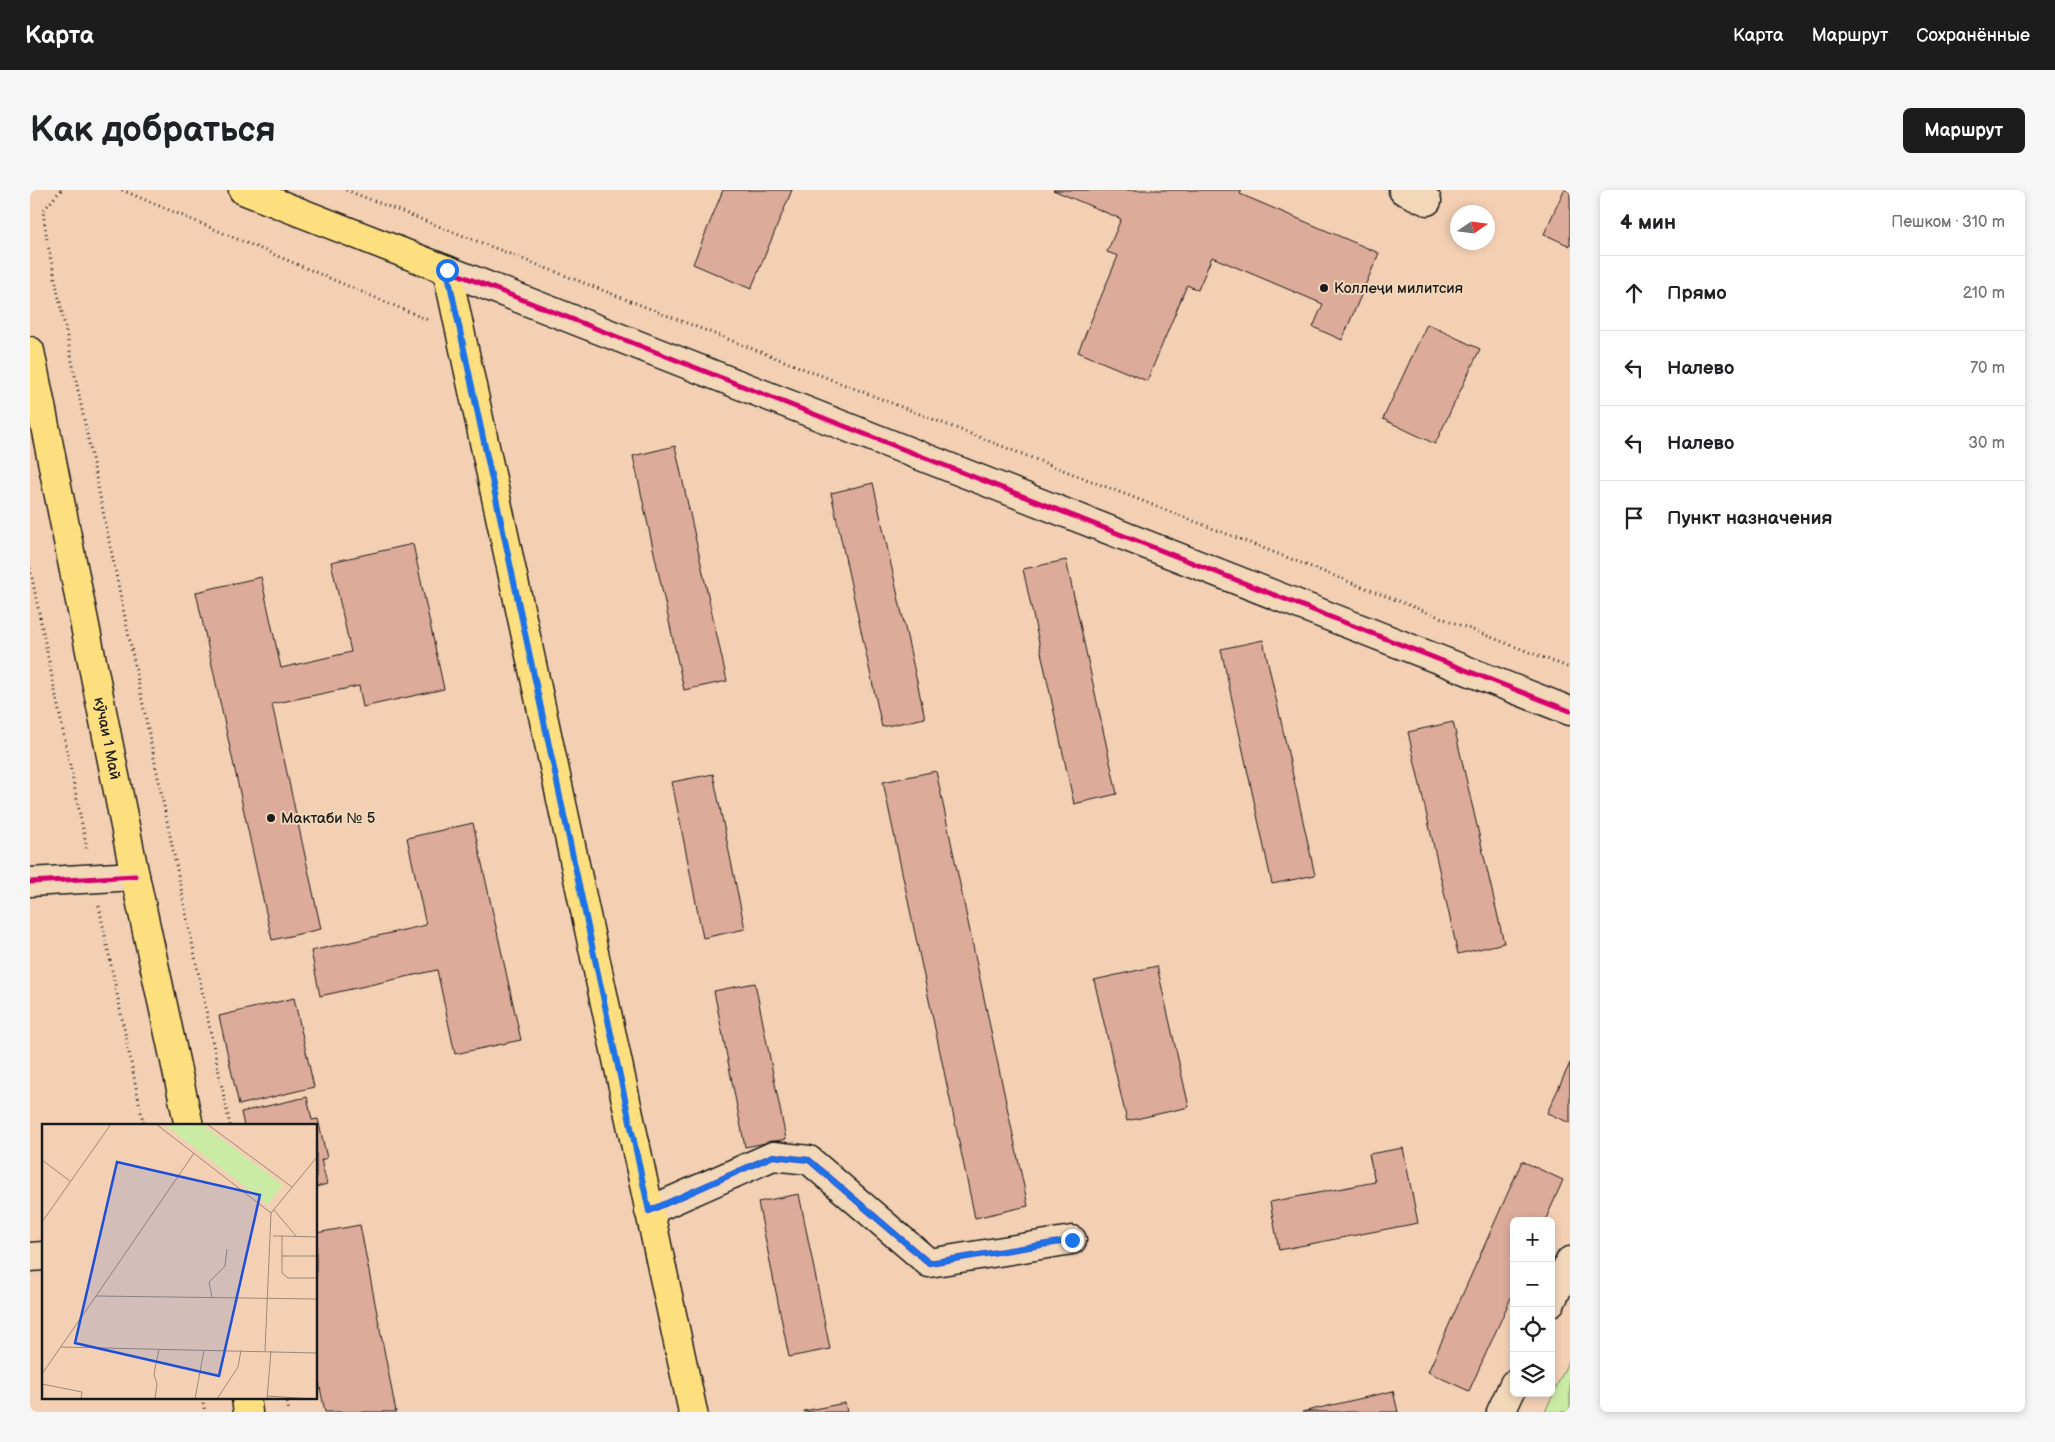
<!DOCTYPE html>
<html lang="ru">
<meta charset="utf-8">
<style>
:root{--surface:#fff;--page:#f6f6f6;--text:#202124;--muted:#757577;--line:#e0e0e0;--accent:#1c1c1c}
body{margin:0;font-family:"Balsamiq Sans",sans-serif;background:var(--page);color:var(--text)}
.controls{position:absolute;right:15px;bottom:15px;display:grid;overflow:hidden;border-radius:8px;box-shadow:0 2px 8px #0003}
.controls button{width:45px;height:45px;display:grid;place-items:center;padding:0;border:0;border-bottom:1px solid var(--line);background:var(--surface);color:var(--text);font:25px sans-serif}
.compass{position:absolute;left:1420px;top:15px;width:45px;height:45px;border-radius:50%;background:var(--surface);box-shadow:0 2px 8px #0003;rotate:77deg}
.stop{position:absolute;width:15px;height:15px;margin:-11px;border:4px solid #1a73e8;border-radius:50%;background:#fff}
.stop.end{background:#1a73e8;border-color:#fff;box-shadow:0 1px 5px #0008}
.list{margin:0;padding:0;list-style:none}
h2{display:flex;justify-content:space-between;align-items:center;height:65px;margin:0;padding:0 20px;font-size:21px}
h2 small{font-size:16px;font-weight:400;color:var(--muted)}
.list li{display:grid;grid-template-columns:32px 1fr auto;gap:15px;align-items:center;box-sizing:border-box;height:75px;padding:0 20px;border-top:1px solid var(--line)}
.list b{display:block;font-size:19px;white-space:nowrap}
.list em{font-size:16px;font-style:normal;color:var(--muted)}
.icon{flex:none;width:28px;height:28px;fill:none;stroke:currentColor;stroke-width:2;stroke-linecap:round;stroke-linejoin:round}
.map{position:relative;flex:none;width:1540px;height:1222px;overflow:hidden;border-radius:8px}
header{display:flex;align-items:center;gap:30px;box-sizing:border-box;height:70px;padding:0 25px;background:var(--accent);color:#fff}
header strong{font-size:24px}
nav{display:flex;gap:28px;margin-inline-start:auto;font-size:18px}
.intro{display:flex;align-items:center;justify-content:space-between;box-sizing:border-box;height:120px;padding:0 30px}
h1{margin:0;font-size:35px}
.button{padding:12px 22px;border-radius:8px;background:var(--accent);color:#fff;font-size:18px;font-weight:700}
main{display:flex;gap:30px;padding:0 30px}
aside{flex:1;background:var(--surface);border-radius:8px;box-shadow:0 2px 8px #0003}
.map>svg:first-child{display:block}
</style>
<header>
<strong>Карта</strong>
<nav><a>Карта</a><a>Маршрут</a><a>Сохранённые</a></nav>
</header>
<div class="intro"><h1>Как добраться</h1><a class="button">Маршрут</a></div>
<main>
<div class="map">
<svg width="1540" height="1222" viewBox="0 0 1540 1222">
<rect width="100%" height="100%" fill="#f3d0b4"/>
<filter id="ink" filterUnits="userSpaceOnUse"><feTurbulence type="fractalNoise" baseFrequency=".02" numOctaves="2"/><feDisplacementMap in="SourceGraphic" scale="10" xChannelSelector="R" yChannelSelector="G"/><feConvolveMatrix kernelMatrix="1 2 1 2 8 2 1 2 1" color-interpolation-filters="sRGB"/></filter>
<g filter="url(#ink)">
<!-- green -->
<polygon fill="#c9eba4" stroke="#728460" points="1540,1167 1540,1222 1515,1222"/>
<!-- building -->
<g fill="#dcab99" stroke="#1c1c1c">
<polygon points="693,0 762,0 721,99 663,74"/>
<polygon points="1023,0 1212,0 1210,4 1349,63 1312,150 1283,137 1293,114 1182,67 1168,100 1157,95 1117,191 1048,162 1088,66 1077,62 1091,29"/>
<polygon points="1534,0 1540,0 1540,56 1514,44"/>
<polygon points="1397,134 1450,159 1405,254 1353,229"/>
<polygon points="645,256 697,491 654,500 603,266"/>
<polygon points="843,293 895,528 852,537 801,303"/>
<polygon points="383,354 414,499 333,517 329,496 242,514 291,739 242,750 166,402 231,387 251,478 321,462 301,372"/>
<polygon points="1036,370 1087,604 1044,614 993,379"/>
<polygon points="1233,450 1285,685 1242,694 1191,459"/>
<polygon points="1423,532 1474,753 1428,764 1378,542"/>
<polygon points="906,581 998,1016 945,1028 853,592"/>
<polygon points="683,584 715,739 673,748 642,592"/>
<polygon points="443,633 491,850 425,864 407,780 290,806 281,761 396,735 377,648"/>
<polygon points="1127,776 1159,917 1097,931 1064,790"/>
<polygon points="725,793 756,949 715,957 684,801"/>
<polygon points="264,808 284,897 209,915 189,826"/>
<polygon points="1540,873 1540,933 1517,923"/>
<polygon points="277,907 282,930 288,929 297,968 291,970 297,994 286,997 286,936 214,936 211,922"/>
<polygon points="1373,958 1388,1033 1249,1060 1240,1012 1345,992 1339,964"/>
<polygon points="1492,971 1533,990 1515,1031 1484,1031 1484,1101 1439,1201 1398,1182"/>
<polygon points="769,1004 800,1159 759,1167 728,1012"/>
<polygon points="330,1035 366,1222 295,1222 286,1178 286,1043"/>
<polygon points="1363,1201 1368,1222 1272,1222"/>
<polygon points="815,1213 817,1222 774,1222 774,1221"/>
</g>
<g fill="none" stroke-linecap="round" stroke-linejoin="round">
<defs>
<g id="minor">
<polyline points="1373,0 1397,11"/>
<polyline points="417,80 1540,521"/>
<polyline points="0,692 105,686"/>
<polyline points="619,1021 743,966 779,970 899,1073 1042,1050"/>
<polyline points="0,1067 14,1066"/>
<polyline points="1521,1112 1540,1071"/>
<polyline points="1471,1222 1484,1194"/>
</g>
<g id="major">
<polyline points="213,0 417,80 663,1222"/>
<path id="s1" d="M0,161L105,686L159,936"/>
<polyline points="216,1208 218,1222"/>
</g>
</defs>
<!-- minor casing -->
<use href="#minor" stroke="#1c1c1c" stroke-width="31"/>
<!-- major casing -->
<use href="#major" stroke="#1c1c1c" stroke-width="31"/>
<!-- path -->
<g stroke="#1c1c1c" stroke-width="3" stroke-dasharray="1 4" stroke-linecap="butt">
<polyline points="31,0 13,21 17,50 200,936"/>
<polyline points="92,0 398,130"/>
<polyline points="316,0 1540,478"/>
<polyline points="0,378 57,659"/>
<polyline points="69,716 114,936"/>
<polyline points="172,1208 175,1222"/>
<polyline points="256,1208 259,1222"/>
</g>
<!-- minor -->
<use href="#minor" stroke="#f2d7b9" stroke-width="28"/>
<!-- major -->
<use href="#major" stroke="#fedf80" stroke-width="28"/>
<defs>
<g id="cycleway">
<polyline points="417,80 1540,521"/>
<polyline points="0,692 105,686"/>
<polyline points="619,1021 743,966 779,970 899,1073 1042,1050"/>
</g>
</defs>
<!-- cycleway casing -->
<use href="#cycleway" stroke="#f2d7b9" stroke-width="8"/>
<!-- cycleway -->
<use href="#cycleway" stroke="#d6006c" stroke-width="5"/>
</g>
</g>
<g fill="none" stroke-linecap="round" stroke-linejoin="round" filter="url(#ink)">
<!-- route -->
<polyline stroke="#1a73e8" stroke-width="6" points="417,80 619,1021 743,966 779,970 899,1073 1042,1050"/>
</g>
<!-- markers -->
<g fill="#1c1c1c" stroke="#f2d7b9" stroke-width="2">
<circle cx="1294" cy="98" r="5"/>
<circle cx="241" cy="628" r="5"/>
</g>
<g text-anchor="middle" stroke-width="4" stroke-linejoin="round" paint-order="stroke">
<!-- poi labels -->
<g font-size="15" fill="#1c1c1c" stroke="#f2d7b9" text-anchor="start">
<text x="1304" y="103">Коллеҷи милитсия</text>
<text x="251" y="633">Мактаби № 5</text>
</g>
<!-- street labels -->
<g font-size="15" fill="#1c1c1c" stroke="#f2d7b9">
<text dy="5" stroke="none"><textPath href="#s1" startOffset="395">кӯчаи 1 Май</textPath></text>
</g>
</g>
<!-- overview -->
<g transform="translate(12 934)">
<rect width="275" height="275" fill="#f3d0b4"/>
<path d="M122,0H160L241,61L226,81Z" fill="#c9eba4"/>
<path fill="none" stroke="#9d8877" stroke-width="1" d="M114,0L229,89M165,0L250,63M0,36L28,57M232,86L254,112M229,89L275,33M0,98L69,0M231,112H240V149L246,154H275M240,112L275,113M240,132H275M54,172L152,29M170,174L167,158L183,142L185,125M19,223L275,229M223,227L229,89M0,250L54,172L275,175M0,260L40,268L39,275M225,272L271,275M113,275L115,260L112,250L117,225M153,275L162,226M175,275L196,243L199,226M225,275L229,227"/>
<path fill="#1d4ed8" fill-opacity="0.15" stroke="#1d4ed8" stroke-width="2.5" d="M75,38L218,71L177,252L33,219Z"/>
<rect width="275" height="275" fill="none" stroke="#1c1c1c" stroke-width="2.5"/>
</g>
</svg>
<div class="controls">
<button>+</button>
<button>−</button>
<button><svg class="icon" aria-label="locate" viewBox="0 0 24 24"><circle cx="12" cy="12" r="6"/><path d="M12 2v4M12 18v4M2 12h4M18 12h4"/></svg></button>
<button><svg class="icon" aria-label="layers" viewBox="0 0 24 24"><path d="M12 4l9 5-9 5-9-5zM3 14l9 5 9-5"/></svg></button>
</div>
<svg class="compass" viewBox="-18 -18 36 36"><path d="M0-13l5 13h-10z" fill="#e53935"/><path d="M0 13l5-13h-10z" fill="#757577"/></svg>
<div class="stop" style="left:417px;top:80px"></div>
<div class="stop end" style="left:1042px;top:1050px"></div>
</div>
<aside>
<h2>4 мин<small>Пешком · 310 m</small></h2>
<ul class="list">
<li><svg class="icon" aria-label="ahead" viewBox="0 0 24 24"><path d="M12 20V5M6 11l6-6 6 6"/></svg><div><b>Прямо</b></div><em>210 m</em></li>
<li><svg class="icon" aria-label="left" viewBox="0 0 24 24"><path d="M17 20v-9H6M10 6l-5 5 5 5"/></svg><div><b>Налево</b></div><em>70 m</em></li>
<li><svg class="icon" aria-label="left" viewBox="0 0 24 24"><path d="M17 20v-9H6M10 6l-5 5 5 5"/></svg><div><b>Налево</b></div><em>30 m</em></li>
<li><svg class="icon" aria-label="arrive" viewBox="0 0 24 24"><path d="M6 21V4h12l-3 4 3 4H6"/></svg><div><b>Пункт назначения</b></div></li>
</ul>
</aside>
</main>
